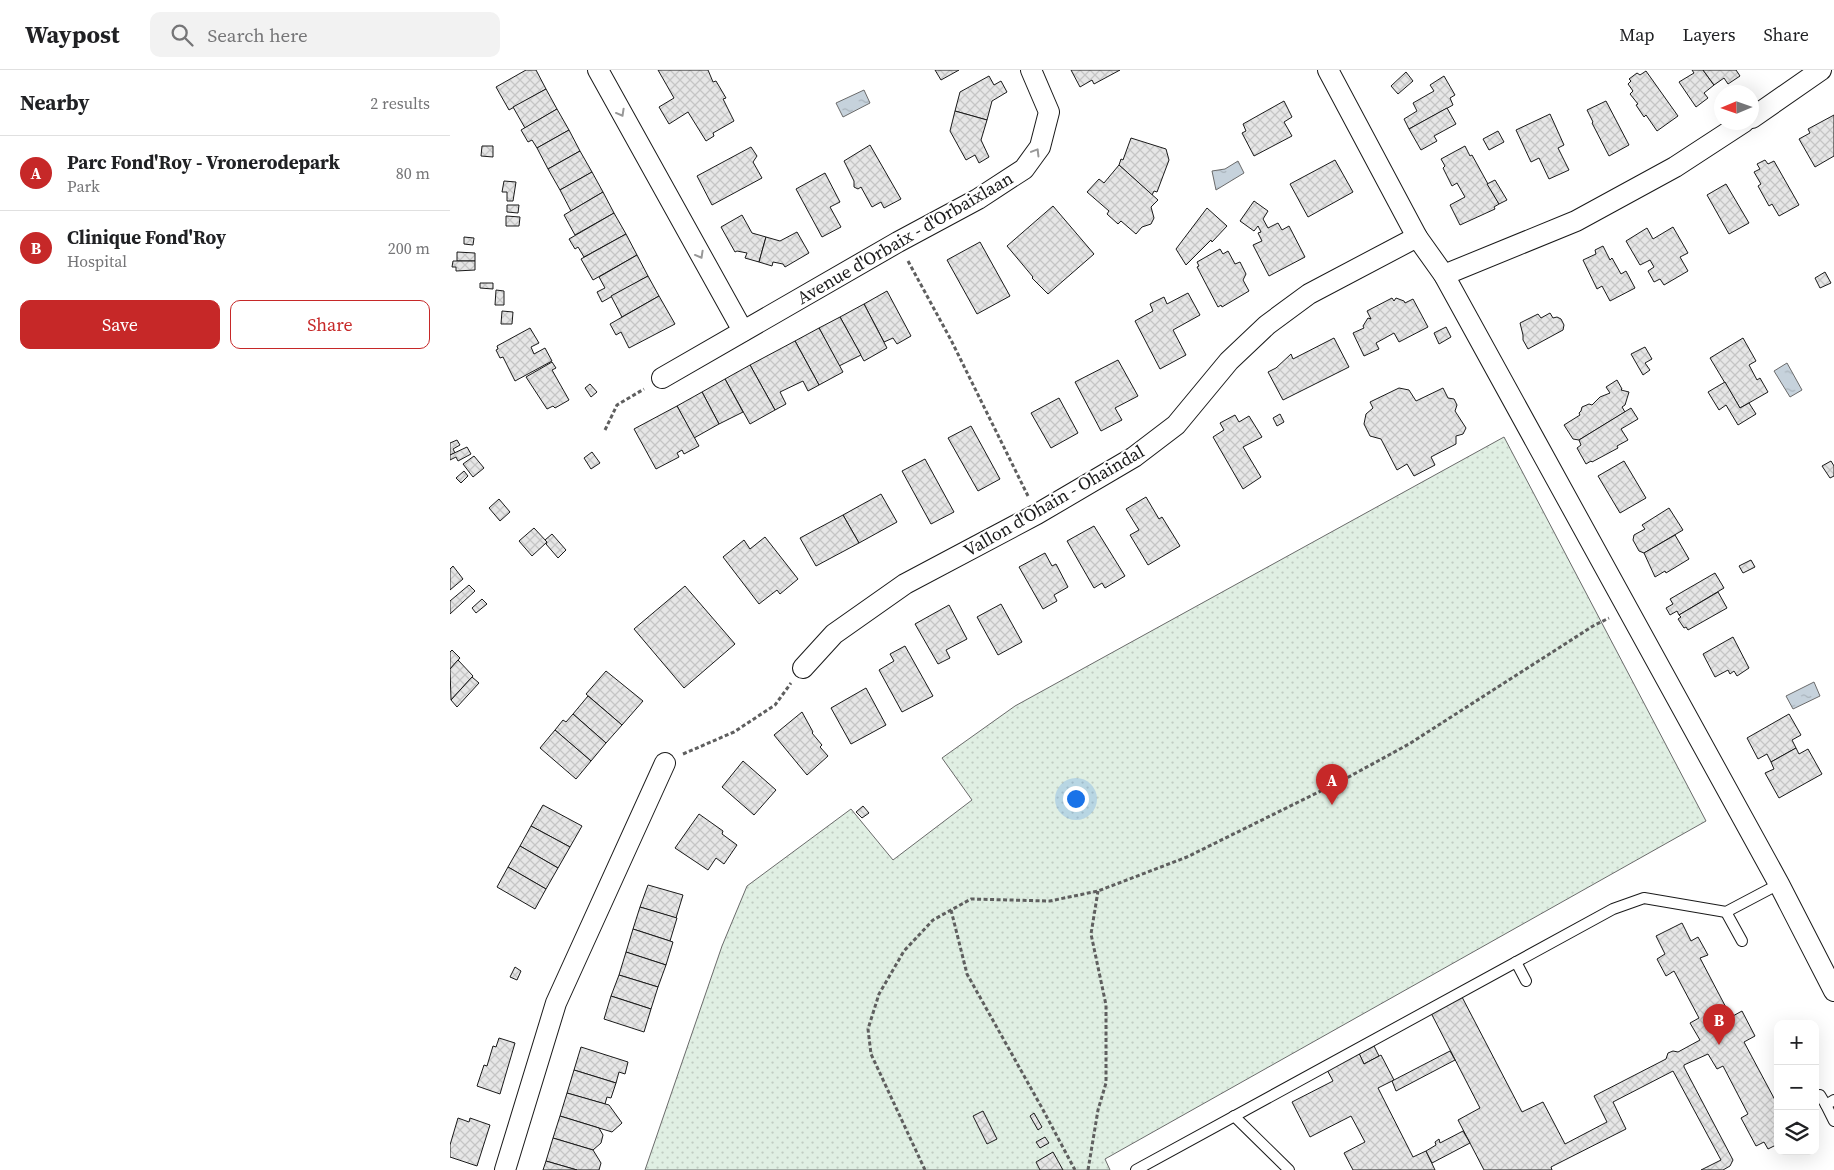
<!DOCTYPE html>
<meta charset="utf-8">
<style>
:root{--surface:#fff;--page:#f2f2f2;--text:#202124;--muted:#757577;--line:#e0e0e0;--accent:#c62828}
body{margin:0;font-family:"Source Serif 4",serif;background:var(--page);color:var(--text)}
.controls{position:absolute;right:15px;bottom:15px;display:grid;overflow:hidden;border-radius:10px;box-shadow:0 5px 20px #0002}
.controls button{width:45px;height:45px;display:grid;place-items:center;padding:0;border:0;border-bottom:1px solid var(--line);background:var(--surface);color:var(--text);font:25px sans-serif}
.compass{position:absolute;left:1264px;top:15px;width:45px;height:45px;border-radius:50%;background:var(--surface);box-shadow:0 5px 20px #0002;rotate:268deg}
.you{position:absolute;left:625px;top:728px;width:18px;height:18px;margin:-12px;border:4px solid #fff;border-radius:50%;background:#1a73e8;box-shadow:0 0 0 8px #1a73e833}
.badge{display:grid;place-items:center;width:32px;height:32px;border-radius:50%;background:var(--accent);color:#fff;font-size:16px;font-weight:700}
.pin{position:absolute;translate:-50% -41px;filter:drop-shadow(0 1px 2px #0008)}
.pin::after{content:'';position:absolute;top:26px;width:18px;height:15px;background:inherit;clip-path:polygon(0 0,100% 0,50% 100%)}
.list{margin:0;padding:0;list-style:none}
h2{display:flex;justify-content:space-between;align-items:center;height:65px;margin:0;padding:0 20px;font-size:21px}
h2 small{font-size:16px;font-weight:400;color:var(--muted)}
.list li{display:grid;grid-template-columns:32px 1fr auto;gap:15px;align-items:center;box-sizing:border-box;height:75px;padding:0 20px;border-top:1px solid var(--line)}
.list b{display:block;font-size:19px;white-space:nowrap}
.list p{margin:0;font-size:16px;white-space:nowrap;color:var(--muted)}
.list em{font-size:16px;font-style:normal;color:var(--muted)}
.actions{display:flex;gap:10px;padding:15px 20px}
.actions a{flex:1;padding:11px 0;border:1px solid var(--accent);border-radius:10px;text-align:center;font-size:18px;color:var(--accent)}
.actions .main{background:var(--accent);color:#fff}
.icon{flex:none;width:28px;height:28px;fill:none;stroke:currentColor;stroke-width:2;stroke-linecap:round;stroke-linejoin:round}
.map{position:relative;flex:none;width:1384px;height:1100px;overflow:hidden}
header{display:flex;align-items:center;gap:30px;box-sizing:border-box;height:70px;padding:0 25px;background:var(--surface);border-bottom:1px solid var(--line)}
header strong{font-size:24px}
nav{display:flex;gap:28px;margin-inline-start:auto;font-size:18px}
.search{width:350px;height:45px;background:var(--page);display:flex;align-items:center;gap:12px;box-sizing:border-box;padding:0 18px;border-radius:10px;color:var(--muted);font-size:19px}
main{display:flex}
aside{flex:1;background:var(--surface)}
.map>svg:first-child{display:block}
</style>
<header>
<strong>Waypost</strong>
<div class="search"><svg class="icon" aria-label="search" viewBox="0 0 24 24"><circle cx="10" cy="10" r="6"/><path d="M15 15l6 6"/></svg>Search here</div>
<nav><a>Map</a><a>Layers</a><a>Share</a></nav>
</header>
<main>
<aside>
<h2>Nearby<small>2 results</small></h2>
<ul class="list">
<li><span class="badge">A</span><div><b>Parc Fond'Roy - Vronerodepark</b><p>Park</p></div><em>80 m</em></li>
<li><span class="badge">B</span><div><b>Clinique Fond'Roy</b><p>Hospital</p></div><em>200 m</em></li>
</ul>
<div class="actions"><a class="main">Save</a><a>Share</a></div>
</aside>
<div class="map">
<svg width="1384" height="1100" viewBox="0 0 1384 1100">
<defs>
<pattern id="park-dots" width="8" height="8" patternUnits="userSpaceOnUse" patternTransform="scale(1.25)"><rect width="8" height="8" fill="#e0efe3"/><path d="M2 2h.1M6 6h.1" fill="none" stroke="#c0ccc2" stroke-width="1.8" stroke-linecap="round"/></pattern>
<pattern id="water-ripples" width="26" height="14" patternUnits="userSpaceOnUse" patternTransform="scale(1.25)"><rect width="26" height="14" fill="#c6d2dc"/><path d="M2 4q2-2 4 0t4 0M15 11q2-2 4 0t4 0" fill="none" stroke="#aab4bc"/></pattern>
<pattern id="building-cross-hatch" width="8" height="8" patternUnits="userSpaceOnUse" patternTransform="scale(1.25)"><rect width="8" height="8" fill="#e6e6e6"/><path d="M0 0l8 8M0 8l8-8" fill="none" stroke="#c5c5c5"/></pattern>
</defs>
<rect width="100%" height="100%" fill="#fff"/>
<!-- park -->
<polygon fill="url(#park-dots)" stroke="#6a6a6a" points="1054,367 1256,751 655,1089 660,1100 195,1100 272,876 297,816 401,739 443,790 522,730 492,688 565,636"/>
<!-- water -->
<g fill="url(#water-ripples)" stroke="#6a6a6a">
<polygon points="414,20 420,33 393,47 386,33"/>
<polygon points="788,91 794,103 766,120 762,101 775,99"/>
<polygon points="1337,293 1352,320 1340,327 1324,301"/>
<polygon points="1364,612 1370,626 1343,639 1336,626"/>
</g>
<!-- building -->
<g fill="url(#building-cross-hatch)" stroke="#1a1a1a">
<polygon points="76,0 86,0 96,19 59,40 46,17"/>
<polygon points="208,0 258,0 263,12 266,11 276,28 273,29 284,51 263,63 264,66 256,71 238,42 219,54 209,37 224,28"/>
<polygon points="485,0 509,0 491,10"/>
<polygon points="621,0 670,0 644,14 642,10 630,17"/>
<polygon points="1242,0 1253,0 1264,15 1254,23 1258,28 1246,37 1229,12 1244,3"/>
<polygon points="1253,0 1286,0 1290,6 1278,14 1274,8 1264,15"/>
<polygon points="1196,1 1228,46 1207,61 1196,45 1194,47 1186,35 1188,34 1180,24 1183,21 1178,14 1181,11 1179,9 1187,3 1190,5"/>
<polygon points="956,2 963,11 948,24 941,16"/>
<polygon points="539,6 544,15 551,11 557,22 542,31 537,50 505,41 510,22"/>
<polygon points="994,6 1005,25 1000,28 1003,35 959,59 954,49 967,41 963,33 984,21 980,15"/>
<polygon points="96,19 107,39 75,58 63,37"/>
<polygon points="834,31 842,47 834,52 842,66 804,86 792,63 796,61 793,54"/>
<polygon points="1156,31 1179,75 1159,86 1142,53 1143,52 1137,40"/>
<polygon points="997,38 1006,54 984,66 987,71 971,80 959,59"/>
<polygon points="107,39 119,60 87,78 82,70 78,72 71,60"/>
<polygon points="505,41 537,50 531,70 539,87 529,93 525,85 516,90 500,61"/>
<polygon points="1100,44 1114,75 1108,78 1119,100 1099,109 1089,88 1081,92 1066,60"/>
<polygon points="1384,45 1384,86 1365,97 1349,69 1360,63 1358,59"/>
<polygon points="119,60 130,81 98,99 87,78"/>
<polygon points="1048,61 1054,72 1039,80 1033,69"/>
<polygon points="681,68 716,79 719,90 707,122 704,121 702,125 669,95 671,89 673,90"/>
<polygon points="420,75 451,129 434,138 431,132 422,137 411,117 408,119 404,117 404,111 394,91"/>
<polygon points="32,76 43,76 43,87 31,86"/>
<polygon points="1015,76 1020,86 1022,85 1049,134 1044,137 1045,139 1010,155 1000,135 1015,127 1007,113 1002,116 993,98 995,96 991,89"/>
<polygon points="301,77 307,86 303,92 312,108 262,135 247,106"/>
<polygon points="130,81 142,102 110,120 98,99"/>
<polygon points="885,90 903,122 858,147 840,114"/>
<polygon points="1315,90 1318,94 1324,91 1349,135 1329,146 1322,134 1319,136 1308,116 1311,114 1304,102 1310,99 1307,94"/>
<polygon points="669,95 708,130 701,137 704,148 701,154 692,157 686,164 671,151 668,154 657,144 659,141 637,122 649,109 654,113"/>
<polygon points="142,102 153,122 121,141 110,120"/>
<polygon points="375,103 390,132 380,137 391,157 372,167 346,119"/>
<polygon points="1045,110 1057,130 1049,134 1037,114"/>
<polygon points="54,111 66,112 63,131 57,131 57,122 52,122"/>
<polygon points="1276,114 1299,153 1279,164 1257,125"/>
<polygon points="153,122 164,143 125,165 114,145"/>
<polygon points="804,131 818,141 813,149 818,158 828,153 832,160 839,156 855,187 819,206 803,175 812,171 808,163 811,162 808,156 804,161 790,151"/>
<polygon points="57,135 69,135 68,143 57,142"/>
<polygon points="603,136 644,184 598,224 582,208 583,207 557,176"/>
<polygon points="757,138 777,156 762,172 761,170 736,195 726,179"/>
<polygon points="164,143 176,164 134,187 128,177 125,179 119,169"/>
<polygon points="292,145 302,163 316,167 309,192 295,188 297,183 287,181 285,182 271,157"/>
<polygon points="56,146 70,147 69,156 56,156"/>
<polygon points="1223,157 1238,183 1230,187 1238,201 1214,215 1210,209 1204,212 1198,201 1204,197 1200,190 1190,195 1176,171 1197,158 1203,169"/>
<polygon points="347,162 359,183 335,197 333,194 323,192 322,196 309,192 316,167 330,171"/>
<polygon points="176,164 187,185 143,210 131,189"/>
<polygon points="14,167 24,168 23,175 14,174"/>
<polygon points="530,172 560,226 527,244 497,190"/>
<polygon points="1153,176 1160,190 1162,188 1171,204 1176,201 1185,218 1160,231 1152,216 1147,219 1133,190 1146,184 1145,180"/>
<polygon points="770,179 773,184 778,181 785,194 790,192 796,204 793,210 799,221 772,237 771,235 768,237 747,197 749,196 747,192"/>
<polygon points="7,182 25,183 25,191 7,191"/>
<polygon points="187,185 198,206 152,232 147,222 155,218 149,207"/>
<polygon points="3,191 25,191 25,200 6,201 6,197 2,197"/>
<polygon points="1375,202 1381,213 1370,218 1365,208"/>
<polygon points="198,206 209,226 172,247 161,226"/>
<polygon points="30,213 43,213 43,219 30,218"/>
<polygon points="46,220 54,221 54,235 45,235"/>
<polygon points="437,221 461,266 447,274 443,268 434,272 414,234"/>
<polygon points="738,223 750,245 723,260 736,285 710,299 685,251 703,241 700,234 714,227 717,234"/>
<polygon points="209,226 225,254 179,278 171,262 166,265 160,254"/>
<polygon points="942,228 944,231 946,228 954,231 955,233 963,229 978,257 949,272 944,263 926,273 929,279 914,286 903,263 914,258 913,256 918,248 921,249 917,241"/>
<polygon points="414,234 437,278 414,291 390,247"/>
<polygon points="52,241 63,242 62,254 51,254"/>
<polygon points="1100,243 1103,248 1107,247 1111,249 1114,255 1113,260 1078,279 1073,270 1073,265 1070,253 1088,244 1091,248"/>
<polygon points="390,247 411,285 389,296 369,258"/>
<polygon points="996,257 1001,267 989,274 984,263"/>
<polygon points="80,258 89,273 81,277 84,284 95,278 102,291 65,311 53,287 50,288 46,280 48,279 47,276"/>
<polygon points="369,258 393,302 369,315 345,271"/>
<polygon points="884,268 899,297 833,330 818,302 826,298 841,284 843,289"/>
<polygon points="1293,268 1306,291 1299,295 1307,310 1310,308 1318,322 1290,338 1260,288"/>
<polygon points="345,271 369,315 358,321 353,311 330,322 336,334 325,340 300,295"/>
<polygon points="1195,277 1202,289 1195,293 1200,300 1193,305 1181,284"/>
<polygon points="668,290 688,326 665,338 672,350 651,361 625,312"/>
<polygon points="102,292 106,298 102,300 119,330 105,338 103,336 97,339 76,307"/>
<polygon points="300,295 325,340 300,354 275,309"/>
<polygon points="275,309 293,342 269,354 252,322"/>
<polygon points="1167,310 1172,319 1171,320 1179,322 1175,335 1172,337 1175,342 1129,370 1123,369 1114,355 1130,345 1129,343 1131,341 1132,337 1139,334 1142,335 1150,327 1160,323 1156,317"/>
<polygon points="1275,312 1290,338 1299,333 1306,344 1288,355 1276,335 1269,340 1258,322"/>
<polygon points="140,314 147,322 141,327 135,318"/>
<polygon points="949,318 959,320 966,331 993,318 998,328 1004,329 1007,335 1005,341 1016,358 1013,364 1006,366 1006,374 981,387 985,395 964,406 957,394 947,400 931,369 920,366 914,354 916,344 923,338 920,332"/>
<polygon points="252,322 269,354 244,368 227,336"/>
<polygon points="609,328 628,363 601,378 581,343"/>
<polygon points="227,336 249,376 234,384 232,380 227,383 229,387 206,399 184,359"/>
<polygon points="1181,338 1188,349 1171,359 1178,370 1167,376 1168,378 1142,392 1141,391 1136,394 1127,378 1131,375 1129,370"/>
<polygon points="830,344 834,352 827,356 823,348"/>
<polygon points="785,345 789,352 799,346 812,367 793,377 811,407 793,419 763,367 774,360 770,353"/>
<polygon points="521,356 550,409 528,421 498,368"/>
<polygon points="7,370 10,375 3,379 5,383 0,385 0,373"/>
<polygon points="17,377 21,384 8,391 6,387 0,390 0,385"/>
<polygon points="142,382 150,393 141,399 134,388"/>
<polygon points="24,386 34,398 23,407 13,394"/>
<polygon points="475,389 504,442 481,454 452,401"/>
<polygon points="1174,391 1196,428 1170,443 1148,406"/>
<polygon points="1381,391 1384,396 1384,406 1380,408 1372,396"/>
<polygon points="14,401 18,406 11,413 6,408"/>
<polygon points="431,424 447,452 409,473 393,445"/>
<polygon points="696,427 709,449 712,447 730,476 698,495 680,465 689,460 676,439"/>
<polygon points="49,429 60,442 50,451 39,438"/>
<polygon points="1219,438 1233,460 1194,483 1189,481 1183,470 1184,465 1195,459 1192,455"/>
<polygon points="393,445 409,473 366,496 350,468"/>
<polygon points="644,456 675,506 655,518 652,513 644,518 617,471"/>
<polygon points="84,458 97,472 82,486 69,471"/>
<polygon points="102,464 116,480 108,488 96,474 97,472 95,470"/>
<polygon points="1225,465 1239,489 1216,503 1215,501 1205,507 1194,483"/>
<polygon points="315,467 348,509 330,524 327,520 309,534 273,487 294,470 300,479"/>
<polygon points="595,483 602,496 606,494 618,517 604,525 607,531 593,539 569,497"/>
<polygon points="1301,490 1305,497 1293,503 1289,496"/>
<polygon points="3,496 13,509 0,520 0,499"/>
<polygon points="1265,503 1274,518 1229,545 1227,541 1220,545 1216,538 1223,534 1220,529"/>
<polygon points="19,515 25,521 0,544 0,531"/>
<polygon points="235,516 285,574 234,618 184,559"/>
<polygon points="1268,522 1277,538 1238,560 1236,557 1234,558 1228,549 1231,547 1229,545"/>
<polygon points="32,529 37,534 26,543 22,538"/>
<polygon points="551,534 572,572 548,585 527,547"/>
<polygon points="499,535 517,569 496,580 500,588 488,594 465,554"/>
<polygon points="1283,567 1299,598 1287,606 1284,601 1280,604 1278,600 1265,607 1253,584"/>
<polygon points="455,576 483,626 452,642 429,600 444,591 440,584"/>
<polygon points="2,580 10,588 0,599 0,582"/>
<polygon points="8,590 23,606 1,630 0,599"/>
<polygon points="156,601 193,631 172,655 136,624"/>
<polygon points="22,607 29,613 7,637 1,630"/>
<polygon points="416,618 436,655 401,674 381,638"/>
<polygon points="138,626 172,655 156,673 123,644"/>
<polygon points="352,642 363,662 362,663 372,675 370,677 378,686 357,705 324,665"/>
<polygon points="123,644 156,673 141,691 105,660 113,650 116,652"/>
<polygon points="1339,644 1351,665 1342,670 1346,678 1321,692 1317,684 1308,689 1297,668"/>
<polygon points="105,660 141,691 126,709 90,678"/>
<polygon points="1346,678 1349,684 1358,679 1372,704 1329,728 1315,703 1324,699 1321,692"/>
<polygon points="293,691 326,720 304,745 272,717"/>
<polygon points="93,735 132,756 120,777 81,756"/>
<polygon points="413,736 419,743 412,748 406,742"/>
<polygon points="249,744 273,761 272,764 287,775 274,794 266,788 258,800 225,778"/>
<polygon points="81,756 120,777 108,798 70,776"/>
<polygon points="70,776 108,798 96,819 58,797"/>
<polygon points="58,797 96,819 85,839 47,817"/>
<polygon points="198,815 233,825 226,848 190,837"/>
<polygon points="190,837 227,848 220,871 183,859"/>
<polygon points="1232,853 1241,871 1248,867 1258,885 1250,888 1281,947 1292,941 1305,966 1294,972 1325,1030 1328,1028 1328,1074 1318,1079 1314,1072 1306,1076 1291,1048 1298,1044 1273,996 1267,999 1258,984 1234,995 1234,997 1283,1090 1280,1096 1273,1100 1251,1100 1271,1090 1223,1001 1163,1032 1176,1059 1101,1097 1102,1100 1034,1100 1008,1050 1030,1038 981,943 1012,927 1072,1042 1093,1032 1115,1074 1157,1052 1144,1026 1216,989 1218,983 1223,981 1228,982 1250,970 1240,953 1249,948 1224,901 1216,906 1207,889 1215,884 1206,866"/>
<polygon points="183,859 223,872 216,895 176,882"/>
<polygon points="176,882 216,895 208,917 169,905"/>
<polygon points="65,897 71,901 67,910 60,907"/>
<polygon points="169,905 208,917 201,939 161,926"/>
<polygon points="161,926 201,939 194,962 154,949"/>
<polygon points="49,968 65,973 50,1024 27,1016 34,995 37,996 43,976 46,977"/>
<polygon points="924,976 929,986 914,994 909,984"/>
<polygon points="131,977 178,992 175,1004 169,1002 166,1013 124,1000"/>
<polygon points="908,981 914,994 931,985 944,1010 928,1018 963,1087 976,1081 985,1100 903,1100 894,1083 915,1072 901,1046 860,1067 842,1032 883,1011 876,998"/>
<polygon points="1000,981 1005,990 946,1021 942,1011"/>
<polygon points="124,1000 166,1013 161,1028 157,1027 155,1034 117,1023"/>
<polygon points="117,1023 159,1035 172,1053 162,1062 110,1046"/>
<polygon points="533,1041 547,1069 537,1074 523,1046"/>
<polygon points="584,1043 592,1057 588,1060 580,1046"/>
<polygon points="110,1046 149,1058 153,1065 151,1073 143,1080 103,1068"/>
<polygon points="8,1048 19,1052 20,1048 40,1055 27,1096 0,1087 0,1075"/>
<polygon points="1013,1061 1020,1073 982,1093 976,1081 986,1075 985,1072 989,1069 990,1073"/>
<polygon points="595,1067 599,1073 590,1078 586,1072"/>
<polygon points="103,1068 143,1080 151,1093 149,1100 127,1100 96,1091"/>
<polygon points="603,1082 613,1100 590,1100 586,1092"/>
<polygon points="96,1091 127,1100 93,1100"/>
</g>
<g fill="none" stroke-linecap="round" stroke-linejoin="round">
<defs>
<g id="lane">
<polyline points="1276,842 1292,871"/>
<polyline points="1066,892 1076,911"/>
<polyline points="1370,1025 1376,1035"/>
<polyline points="1384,1030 1376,1035 1384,1051"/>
<polyline points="784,1046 839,1100"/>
<polyline points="686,1100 1163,839 1194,828 1276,842 1329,814"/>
</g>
<g id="street">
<polyline points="148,0 293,261"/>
<polyline points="878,0 967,167 994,205 1329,814 1384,921"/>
<polyline points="1302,48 1371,0"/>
<polyline points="994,205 1126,151 1225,97 1294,52"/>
<polyline points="212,308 448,172 528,129 574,99 590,77 599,42 581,0"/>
<polyline points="353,598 384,564 455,514 587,444 684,387 726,355 779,291 817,255 859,224 967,167"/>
<polyline points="55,1100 106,933 215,693"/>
</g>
</defs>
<!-- lane casing -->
<use href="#lane" stroke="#1a1a1a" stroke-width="12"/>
<!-- street casing -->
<use href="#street" stroke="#1a1a1a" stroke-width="22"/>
<!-- path -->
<g stroke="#5f5f5f" stroke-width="3" stroke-dasharray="4 2.5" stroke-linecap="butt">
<polyline points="458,191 501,270 578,426"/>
<polyline points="155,360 167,335 194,319"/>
<polyline points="233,684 284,662 325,635 341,613"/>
<polyline points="501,840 517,904 592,1038 625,1100"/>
<polyline points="475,1100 421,984 418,959 429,924 454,881 483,850 521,829 600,831 648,821 737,787 895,709 959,674 1143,556 1159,548"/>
<polyline points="638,1100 648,1040 656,1013 656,935 641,864 648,821"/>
</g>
<!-- lane -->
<use href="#lane" stroke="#fff" stroke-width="10"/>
<!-- street -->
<use href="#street" stroke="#fff" stroke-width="20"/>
</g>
<!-- one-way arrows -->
<defs><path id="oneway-chevron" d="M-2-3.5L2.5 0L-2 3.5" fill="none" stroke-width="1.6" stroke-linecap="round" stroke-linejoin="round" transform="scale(1.25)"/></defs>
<g stroke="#989898">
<use href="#oneway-chevron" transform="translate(171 43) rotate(61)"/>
<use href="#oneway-chevron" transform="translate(586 82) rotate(-59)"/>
<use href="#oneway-chevron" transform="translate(250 185) rotate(61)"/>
</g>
<g text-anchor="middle" stroke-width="4" stroke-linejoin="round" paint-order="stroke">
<!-- street labels -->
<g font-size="18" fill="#1a1a1a" stroke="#fff">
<text transform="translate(455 168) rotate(-30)" y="6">Avenue d'Orbaix - d'Orbaixlaan</text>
<text transform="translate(604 431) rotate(-30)" y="6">Vallon d'Ohain - Ohaindal</text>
</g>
</g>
</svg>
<div class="controls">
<button>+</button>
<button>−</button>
<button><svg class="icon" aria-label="layers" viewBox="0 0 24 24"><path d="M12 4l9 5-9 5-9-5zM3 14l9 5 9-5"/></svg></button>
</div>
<svg class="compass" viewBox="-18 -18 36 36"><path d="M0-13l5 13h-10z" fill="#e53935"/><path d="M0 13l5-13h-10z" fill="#757577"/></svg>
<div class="you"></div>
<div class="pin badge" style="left:882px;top:735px">A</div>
<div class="pin badge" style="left:1269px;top:975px">B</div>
</div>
</main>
